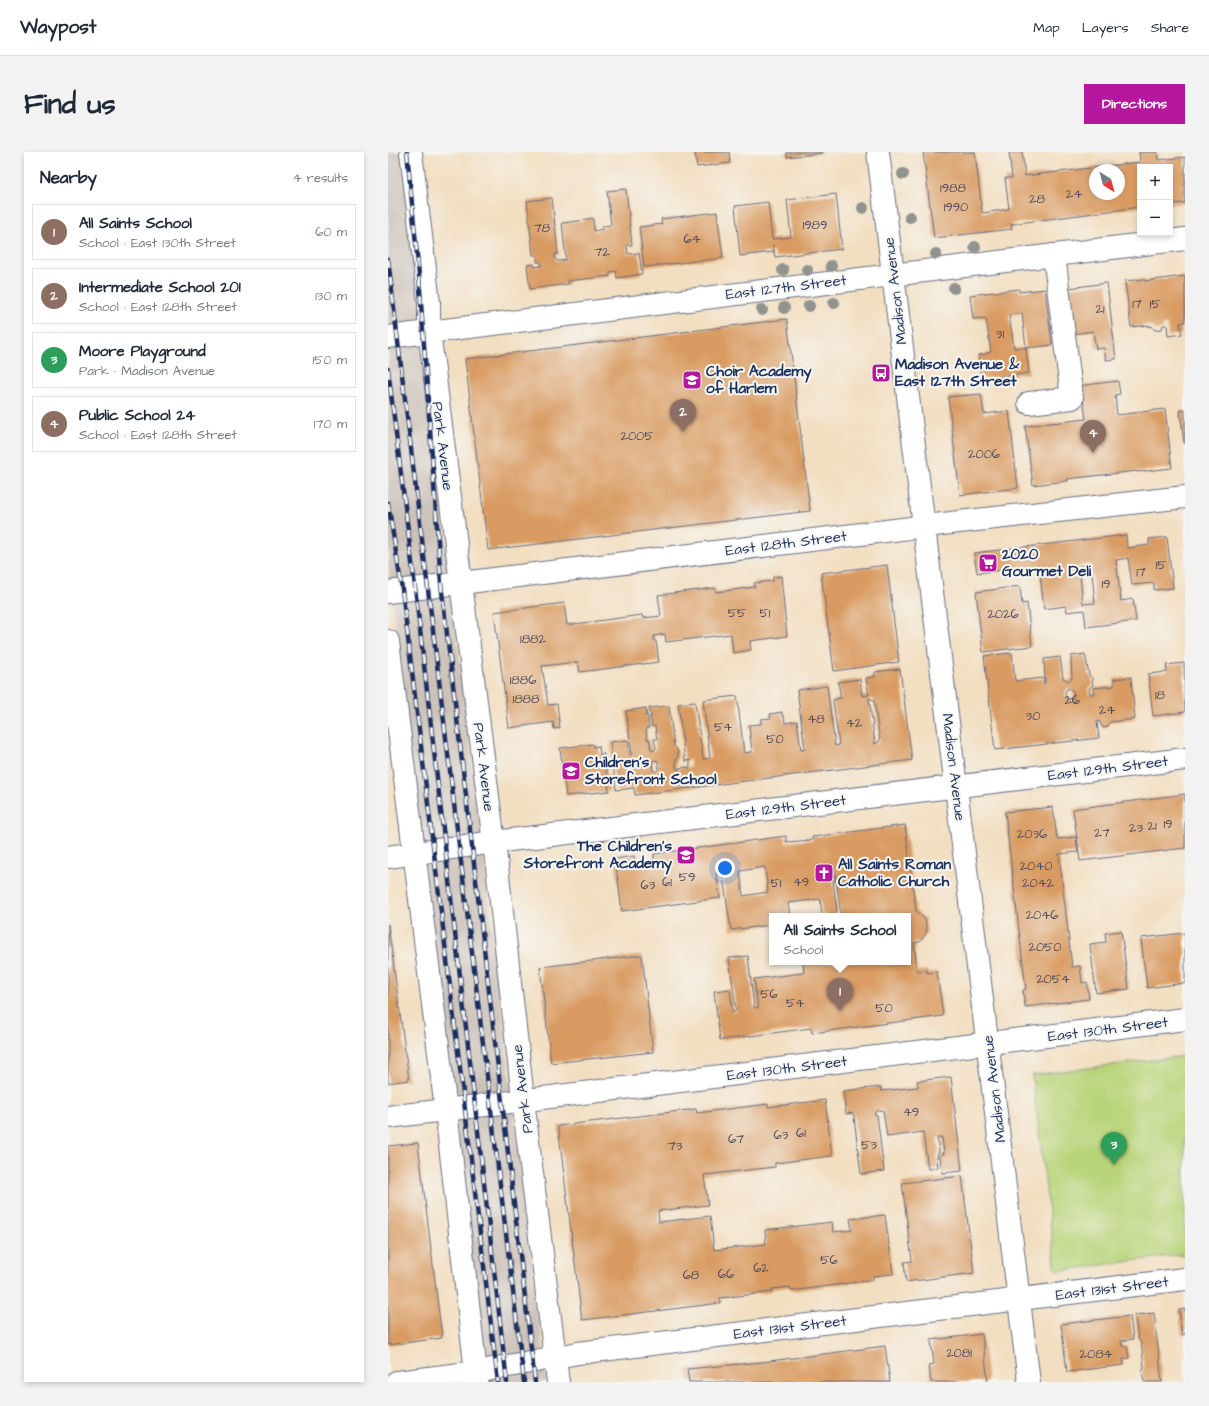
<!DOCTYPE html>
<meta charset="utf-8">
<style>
:root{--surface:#fff;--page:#f2f2f3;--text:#1f2937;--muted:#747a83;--line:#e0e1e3;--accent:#b5179e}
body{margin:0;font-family:"Architects Daughter",sans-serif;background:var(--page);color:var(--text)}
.controls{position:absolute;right:12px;top:12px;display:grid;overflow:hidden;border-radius:0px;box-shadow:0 2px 6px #0003}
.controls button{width:36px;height:36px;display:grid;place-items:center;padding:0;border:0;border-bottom:1px solid var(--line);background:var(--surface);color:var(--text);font:20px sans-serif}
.compass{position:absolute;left:701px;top:12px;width:36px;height:36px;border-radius:50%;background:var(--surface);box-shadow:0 2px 6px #0003;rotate:144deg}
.you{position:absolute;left:337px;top:716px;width:14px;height:14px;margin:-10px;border:3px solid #fff;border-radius:50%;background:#1a73e8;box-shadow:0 0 0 6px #1a73e833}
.badge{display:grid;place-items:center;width:26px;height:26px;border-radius:50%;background:var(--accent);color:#fff;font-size:13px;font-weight:700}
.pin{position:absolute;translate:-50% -33px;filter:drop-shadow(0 1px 2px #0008)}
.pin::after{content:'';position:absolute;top:21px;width:14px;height:12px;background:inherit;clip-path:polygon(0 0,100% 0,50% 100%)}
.popup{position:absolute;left:381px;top:761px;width:142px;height:52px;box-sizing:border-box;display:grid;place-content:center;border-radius:0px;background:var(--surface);filter:drop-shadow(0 1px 3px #0005);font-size:13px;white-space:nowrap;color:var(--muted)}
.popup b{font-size:15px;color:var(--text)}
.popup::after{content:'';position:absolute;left:50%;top:100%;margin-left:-8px;border:8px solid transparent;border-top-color:var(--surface)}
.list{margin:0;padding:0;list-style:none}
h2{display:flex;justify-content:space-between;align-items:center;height:52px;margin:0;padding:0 16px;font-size:17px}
h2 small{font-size:13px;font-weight:400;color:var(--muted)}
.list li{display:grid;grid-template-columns:26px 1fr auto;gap:12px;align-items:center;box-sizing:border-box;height:56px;margin:0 8px 8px;padding:0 8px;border:1px solid var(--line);border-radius:0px}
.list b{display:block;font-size:15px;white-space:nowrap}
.list p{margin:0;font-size:13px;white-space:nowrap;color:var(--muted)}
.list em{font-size:13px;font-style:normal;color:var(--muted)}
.map{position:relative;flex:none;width:797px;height:1230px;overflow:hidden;border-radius:0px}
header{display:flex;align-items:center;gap:24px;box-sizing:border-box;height:56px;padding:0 20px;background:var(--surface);border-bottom:1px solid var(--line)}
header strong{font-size:19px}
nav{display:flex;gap:22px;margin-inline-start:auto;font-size:14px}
.intro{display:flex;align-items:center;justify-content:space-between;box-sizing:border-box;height:96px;padding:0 24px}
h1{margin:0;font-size:28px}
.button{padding:10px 18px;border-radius:0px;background:var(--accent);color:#fff;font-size:14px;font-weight:700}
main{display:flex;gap:24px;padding:0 24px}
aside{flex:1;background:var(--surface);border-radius:0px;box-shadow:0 2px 6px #0003}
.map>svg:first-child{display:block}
</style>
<header>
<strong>Waypost</strong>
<nav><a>Map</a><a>Layers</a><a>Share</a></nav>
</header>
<div class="intro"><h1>Find us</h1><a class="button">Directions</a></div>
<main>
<aside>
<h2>Nearby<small>4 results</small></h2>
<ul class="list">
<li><span class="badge" style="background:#8d6e63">1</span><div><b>All Saints School</b><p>School · East 130th Street</p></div><em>60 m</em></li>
<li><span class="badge" style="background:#8d6e63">2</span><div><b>Intermediate School 201</b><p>School · East 128th Street</p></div><em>130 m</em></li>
<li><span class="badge" style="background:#2e9e5b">3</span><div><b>Moore Playground</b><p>Park · Madison Avenue</p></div><em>150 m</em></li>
<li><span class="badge" style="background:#8d6e63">4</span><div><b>Public School 24</b><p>School · East 128th Street</p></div><em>170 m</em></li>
</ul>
</aside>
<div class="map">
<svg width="797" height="1230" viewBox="0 0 797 1230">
<rect width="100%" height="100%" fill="#f6f6f2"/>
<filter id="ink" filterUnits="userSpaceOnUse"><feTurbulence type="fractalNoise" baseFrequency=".025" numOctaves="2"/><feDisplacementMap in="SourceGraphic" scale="8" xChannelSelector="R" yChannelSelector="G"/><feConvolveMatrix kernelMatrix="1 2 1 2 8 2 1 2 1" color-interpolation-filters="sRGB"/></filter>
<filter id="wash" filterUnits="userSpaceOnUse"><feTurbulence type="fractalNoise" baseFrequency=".012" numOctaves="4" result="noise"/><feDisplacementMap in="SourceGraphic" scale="16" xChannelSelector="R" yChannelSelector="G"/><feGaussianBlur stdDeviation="0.9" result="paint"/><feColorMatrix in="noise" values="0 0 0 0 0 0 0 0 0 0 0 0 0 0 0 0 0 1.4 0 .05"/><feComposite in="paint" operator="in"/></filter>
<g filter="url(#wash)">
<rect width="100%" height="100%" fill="#f2dec0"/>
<!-- industrial -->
<polygon fill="#ccc2b9" points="0,0 21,0 59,400 159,1230 99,1230 0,415"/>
<!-- green -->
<polygon fill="#b9d479" stroke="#6a826c" points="797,904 797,1102 668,1119 644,923"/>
<g id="blocks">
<!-- building -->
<g fill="#d99b62" fill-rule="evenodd">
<polygon points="307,0 341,0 342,11 309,15"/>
<polygon points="399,0 435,0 435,1 399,5"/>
<path d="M535,0H587L594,61L621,57L617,26H624L621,0H634L637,24L752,10L751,0H769L770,8L797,5V51L782,52V15H752V55L623,72L624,77L546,86ZM707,18H731V42H707Z"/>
<polygon points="238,37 244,93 239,93 240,102 251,101 254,122 229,126 228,119 222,120 222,124 180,129 181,132 142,137 139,113 146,112 147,115 153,114 153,110 149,110 149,103 145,103 139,49 164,46 170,102 167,102 167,107 170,109 178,108 174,71 198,68 198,67 205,66 206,79 215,77 215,74 223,73 219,39"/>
<polygon points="448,42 454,97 387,105 385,93 386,100 352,104 347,54 380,50 384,87 403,85 399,48"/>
<polygon points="329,60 335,106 256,115 251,75 274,72 273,67"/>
<polygon points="797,124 797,170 792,171 794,182 780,184 779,173 775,173 774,177 767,178 764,174 761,175 761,173 743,175 737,129 756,127 756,129"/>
<polygon points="719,131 728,207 718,208 716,196 708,197 705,179 686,182 681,136"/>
<polygon points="631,137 631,140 657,137 664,193 638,196 634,161 621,163 626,196 638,196 641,221 593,227 590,203 598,202 603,200 598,167 594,166 585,167 582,143"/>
<polygon points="399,167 422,359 100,398 77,207"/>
<polygon points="730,229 732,242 727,243 729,263 777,257 784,316 749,320 749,319 679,327 680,329 645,333 637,274 698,267 695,247 691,247 689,234"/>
<polygon points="593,242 596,262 621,259 630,336 572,343 560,245"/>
<polygon points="797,258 797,291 796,291 792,259"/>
<path d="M738,383L739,396L761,393V387L779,385L785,436L766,438V431L744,433L740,406L728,408L733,449L745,447L748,469L698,475L696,458L679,460L678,454L656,457L651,414L589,421L586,401ZM703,412L707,451L695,452L691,414Z"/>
<polygon points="499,413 511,510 446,519 433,421"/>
<polygon points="393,424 399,484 362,489 363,498 345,501 343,482 278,490 277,482 266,484 266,489 268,489 271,510 192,520 190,510 154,514 160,553 169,552 172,576 166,577 165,570 121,576 106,460 176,451 179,473 254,463 255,466 273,464 270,443 327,436 328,440 367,435 366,431 385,429 385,425"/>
<polygon points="632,434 634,452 639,451 644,494 595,500 588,440"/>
<path d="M624,501L627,529L655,526L656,532L657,528L656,507L672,505L675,526L680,529L684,526L683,504L697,502L701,523L704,526L705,533L701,536L702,542H706L705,536L726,534V527L743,525L747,567L722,570L719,575L715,576L711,569L709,570L711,586L607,598L596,504ZM680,536L685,539L686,546L678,547L677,540Z"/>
<polygon points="796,511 797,560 765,564 760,522 779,520 778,513"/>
<path d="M512,517L524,608L247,643L246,636L228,638L222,590L240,588L242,603L244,602L238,559L258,556L259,563H257V564H260L261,576H258L259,587H261L263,597L265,599L268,596L266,587H269L267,574L264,575L262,564H264L262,562L261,556L281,554L286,594L289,597L290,604L288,608V616L291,618V616L300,615L301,617L302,614V608L297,609L290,552L307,550L315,607L322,606L315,548L349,544L356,601L364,600L361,573L373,572V567L383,566L382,562L394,560V564H396L397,571L409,569L413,598L417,597L409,538L439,534L447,594L451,593L445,548L453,546L450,530L472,527L474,544L481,543L478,526L487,525V520ZM481,546L486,548L492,589L487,592ZM266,608L270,609L271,617L268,620L265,618L264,610Z"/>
<polygon points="205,592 205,595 211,594 212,603 216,602 221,639 178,644 172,596"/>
<polygon points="797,642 797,696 692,709 685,657"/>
<polygon points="665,655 669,687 688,685 690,700 671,702 684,815 692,814 694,831 699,830 701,847 637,855 635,838 638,837 617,660"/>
<path d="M517,673L528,759L537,767L539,780L532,790L526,791L529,819L539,818V821L549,820L555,864L424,881L423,876L332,888L326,839L342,837L345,861L348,858L341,806L360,804L366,855L370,856L366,827L416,821L415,810H520V764H453L447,718L443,719V724H447V729H445L449,759L446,763L439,764L434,761L432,747L400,751L402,764H384V773L343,778L334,718L328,719L332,746L234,759L227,707L246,704L247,711L266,708V702L398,684V690L425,688L424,685ZM377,715L380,740L355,744L352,719Z"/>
<polygon points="0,772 21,928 0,931"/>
<polygon points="733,779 741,837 708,841 702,792 718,790 717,781"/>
<polygon points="797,781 797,831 759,836 753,786"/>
<polygon points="254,803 265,900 163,911 152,815"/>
<polygon points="563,925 574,1019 554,1021 552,1005 553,1002 556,1002 554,985 549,986 551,999 549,1004 550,1016 540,1017 535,980 499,985 495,958 489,959 486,962 489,963 496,1019 473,1022 466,965 467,964 463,961 458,962 455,939 493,935 493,939 530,935 529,929"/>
<polygon points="437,948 444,1004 387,1011 387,1015 316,1023 320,1053 270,1059 271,1070 322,1064 326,1098 378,1092 377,1078 444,1070 445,1080 464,1078 462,1067 497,1063 505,1122 485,1124 485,1128 403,1139 402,1135 384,1137 384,1140 332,1146 333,1151 194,1168 170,974 308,957 309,961 380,952 380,955"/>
<polygon points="30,991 54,1186 0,1193 0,994"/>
<polygon points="574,1024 586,1121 518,1130 516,1110 524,1109 514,1031"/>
<polygon points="797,1157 797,1182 794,1183 791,1158"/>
<polygon points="766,1161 774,1230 756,1230 754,1219 756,1215 753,1190 750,1187 747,1163"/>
<polygon points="742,1164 745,1187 733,1189 734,1194 739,1194 741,1206 735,1207 736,1213 679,1220 673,1172"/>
<polygon points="594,1182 600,1230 543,1230 541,1213 546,1212 543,1188"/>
<polygon points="497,1194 502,1230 301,1230 299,1217 374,1210"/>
</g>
</g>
</g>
<g filter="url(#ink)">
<use href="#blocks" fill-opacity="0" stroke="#666c80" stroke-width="1"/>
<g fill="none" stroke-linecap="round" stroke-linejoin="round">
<defs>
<g id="minor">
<polyline points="0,185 797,87"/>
<polyline points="641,251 684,246 666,103"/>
<polyline points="0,440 571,370 797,345"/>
<polyline points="0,705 106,690 797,607"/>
<polyline points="0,965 797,867"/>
<polyline points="9,1230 88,1220 190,1201 797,1127"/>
</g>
<g id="major">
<polyline points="23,0 41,151 41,179 109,715 138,973 170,1230"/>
<polyline points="490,0 641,1230"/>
<polyline points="0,489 58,958 89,1230"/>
</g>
</defs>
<!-- minor casing -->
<use href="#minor" stroke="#666c80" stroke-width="24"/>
<!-- major casing -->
<use href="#major" stroke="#666c80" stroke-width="24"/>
<!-- minor -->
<use href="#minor" stroke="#fff" stroke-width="22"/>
<!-- major -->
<use href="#major" stroke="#fff" stroke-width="22"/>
<defs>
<g id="rail">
<polyline points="19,0 31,123 53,431 147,1230"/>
<polyline points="0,107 136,1230"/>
<polyline points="0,217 27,435 119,1230"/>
<polyline points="0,351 14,437 110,1230"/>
</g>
</defs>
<!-- rail casing -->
<use href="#rail" stroke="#1b2f5e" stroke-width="4.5"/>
<!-- rail -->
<use href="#rail" stroke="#f6f6f2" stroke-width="3" stroke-dasharray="9" stroke-linecap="butt"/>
</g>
<!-- trees -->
<g fill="#91948e">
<circle cx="515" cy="22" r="6"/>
<circle cx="475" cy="56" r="6"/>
<circle cx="522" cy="65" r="6"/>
<circle cx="587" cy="95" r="6"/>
<circle cx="548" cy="102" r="6"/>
<circle cx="443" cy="114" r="6"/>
<circle cx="395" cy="118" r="6"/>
<circle cx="419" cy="118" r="6"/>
<circle cx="566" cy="136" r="6"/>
<circle cx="446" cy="151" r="6"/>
<circle cx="421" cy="154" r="6"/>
<circle cx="396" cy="156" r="6"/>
<circle cx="374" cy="158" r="6"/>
</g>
</g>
<!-- icons -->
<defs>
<symbol id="bus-square" viewBox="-11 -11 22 22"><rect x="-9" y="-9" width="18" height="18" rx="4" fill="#b5179e" stroke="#f6f6f2"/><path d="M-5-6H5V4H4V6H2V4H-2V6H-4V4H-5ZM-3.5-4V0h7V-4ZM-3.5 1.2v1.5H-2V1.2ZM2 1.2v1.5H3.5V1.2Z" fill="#fff"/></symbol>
<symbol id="school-square" viewBox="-11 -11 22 22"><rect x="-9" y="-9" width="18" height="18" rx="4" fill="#b5179e" stroke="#f6f6f2"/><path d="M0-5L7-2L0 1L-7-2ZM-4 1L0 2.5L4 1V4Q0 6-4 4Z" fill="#fff"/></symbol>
<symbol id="supermarket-square" viewBox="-11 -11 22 22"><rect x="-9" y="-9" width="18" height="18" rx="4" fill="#b5179e" stroke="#f6f6f2"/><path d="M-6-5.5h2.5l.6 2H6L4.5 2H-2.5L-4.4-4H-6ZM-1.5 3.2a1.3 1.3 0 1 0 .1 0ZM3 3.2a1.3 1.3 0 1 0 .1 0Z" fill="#fff"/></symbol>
<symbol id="church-square" viewBox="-11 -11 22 22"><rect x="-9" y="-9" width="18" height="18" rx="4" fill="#b5179e" stroke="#f6f6f2"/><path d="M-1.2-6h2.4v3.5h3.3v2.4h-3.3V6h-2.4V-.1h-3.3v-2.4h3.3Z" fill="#fff"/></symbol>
</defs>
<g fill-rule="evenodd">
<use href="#bus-square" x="482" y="210" width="22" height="22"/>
<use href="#school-square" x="293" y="217" width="22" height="22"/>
<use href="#supermarket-square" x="589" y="400" width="22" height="22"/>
<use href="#school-square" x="172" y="608" width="22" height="22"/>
<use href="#school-square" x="287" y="692" width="22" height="22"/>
<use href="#church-square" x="425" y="710" width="22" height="22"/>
</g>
<g text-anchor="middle" stroke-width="4" stroke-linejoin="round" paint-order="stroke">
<!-- number labels -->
<g font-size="13" fill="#4a4a5f">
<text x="565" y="40">1988</text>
<text x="686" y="46">24</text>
<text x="649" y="51">28</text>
<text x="568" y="59">1990</text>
<text x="427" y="77">1989</text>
<text x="154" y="80">78</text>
<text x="304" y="91">64</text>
<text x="214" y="104">72</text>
<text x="749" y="156">17</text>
<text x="767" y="156">15</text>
<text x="712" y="161">21</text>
<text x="612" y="186">31</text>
<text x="249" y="288">2005</text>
<text x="596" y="306">2006</text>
<text x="773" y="417">15</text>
<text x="753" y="424">17</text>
<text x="718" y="436">19</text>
<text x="349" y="465">55</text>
<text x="377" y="465">51</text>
<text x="615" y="466">2026</text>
<text x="145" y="491">1882</text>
<text x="135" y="532">1886</text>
<text x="772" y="547">18</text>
<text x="138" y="551">1888</text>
<text x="684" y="552">26</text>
<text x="719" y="562">24</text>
<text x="645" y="568">30</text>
<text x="428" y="571">48</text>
<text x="466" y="575">42</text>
<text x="335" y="579">54</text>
<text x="387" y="591">50</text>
<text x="780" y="676">19</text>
<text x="764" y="678">21</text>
<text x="748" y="680">23</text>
<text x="714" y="685">27</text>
<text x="644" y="686">2036</text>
<text x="648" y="718">2040</text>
<text x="299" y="729">59</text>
<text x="279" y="734">61</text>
<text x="413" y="734">49</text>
<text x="388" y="735">51</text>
<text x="650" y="735">2042</text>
<text x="260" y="737">63</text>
<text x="654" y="767">2046</text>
<text x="657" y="799">2050</text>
<text x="665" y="831">2054</text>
<text x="381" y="846">56</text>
<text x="407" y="855">54</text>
<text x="496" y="860">50</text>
<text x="523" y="964">49</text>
<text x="413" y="985">61</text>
<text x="393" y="987">63</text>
<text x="348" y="991">67</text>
<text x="481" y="997">53</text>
<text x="287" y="998">73</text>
<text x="441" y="1112">56</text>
<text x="373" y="1120">62</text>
<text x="338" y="1126">66</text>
<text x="303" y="1127">68</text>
<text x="571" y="1205">2081</text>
<text x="708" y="1206">2084</text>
</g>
<!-- street labels -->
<g font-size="15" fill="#1b2f5e" stroke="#f6f6f2">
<text transform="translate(398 135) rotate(-7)" y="5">East 127th Street</text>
<text transform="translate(507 139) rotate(-97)" y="5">Madison Avenue</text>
<text transform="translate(55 294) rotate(83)" y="5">Park Avenue</text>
<text transform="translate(398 391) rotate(-7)" y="5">East 128th Street</text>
<text transform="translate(96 615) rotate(83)" y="5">Park Avenue</text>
<text transform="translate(566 615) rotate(83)" y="5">Madison Avenue</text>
<text transform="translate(720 616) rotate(-7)" y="5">East 129th Street</text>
<text transform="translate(398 655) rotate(-7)" y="5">East 129th Street</text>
<text transform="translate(720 877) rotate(-7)" y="5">East 130th Street</text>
<text transform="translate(399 916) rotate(-7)" y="5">East 130th Street</text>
<text transform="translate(134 937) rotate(-97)" y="5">Park Avenue</text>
<text transform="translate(606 937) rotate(-97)" y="5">Madison Avenue</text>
<text transform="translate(724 1136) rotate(-7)" y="5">East 131st Street</text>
<text transform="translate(402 1175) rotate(-7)" y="5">East 131st Street</text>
</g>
<!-- poi labels -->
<g font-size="15" font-weight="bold" fill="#1b2f5e" stroke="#f6f6f2" text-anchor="start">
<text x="507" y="217">Madison Avenue &amp;<tspan x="507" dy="17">East 127th Street</tspan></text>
<text x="318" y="224">Choir Academy<tspan x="318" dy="17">of Harlem</tspan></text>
<text x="614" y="407">2020<tspan x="614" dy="17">Gourmet Deli</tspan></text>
<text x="197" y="615">Children's<tspan x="197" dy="17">Storefront School</tspan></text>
<text x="284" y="699" text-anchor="end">The Children's<tspan x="284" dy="17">Storefront Academy</tspan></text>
<text x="450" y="717">All Saints Roman<tspan x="450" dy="17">Catholic Church</tspan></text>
</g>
</g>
</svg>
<div class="controls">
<button>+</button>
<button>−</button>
</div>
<svg class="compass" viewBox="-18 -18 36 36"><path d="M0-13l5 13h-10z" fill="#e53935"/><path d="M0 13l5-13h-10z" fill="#747a83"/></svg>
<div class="you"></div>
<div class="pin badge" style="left:452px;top:859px;background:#8d6e63">1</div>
<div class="popup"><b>All Saints School</b>School</div>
<div class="pin badge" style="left:295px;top:280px;background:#8d6e63">2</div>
<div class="pin badge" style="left:726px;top:1013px;background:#2e9e5b">3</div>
<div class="pin badge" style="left:705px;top:301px;background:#8d6e63">4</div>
</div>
</main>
